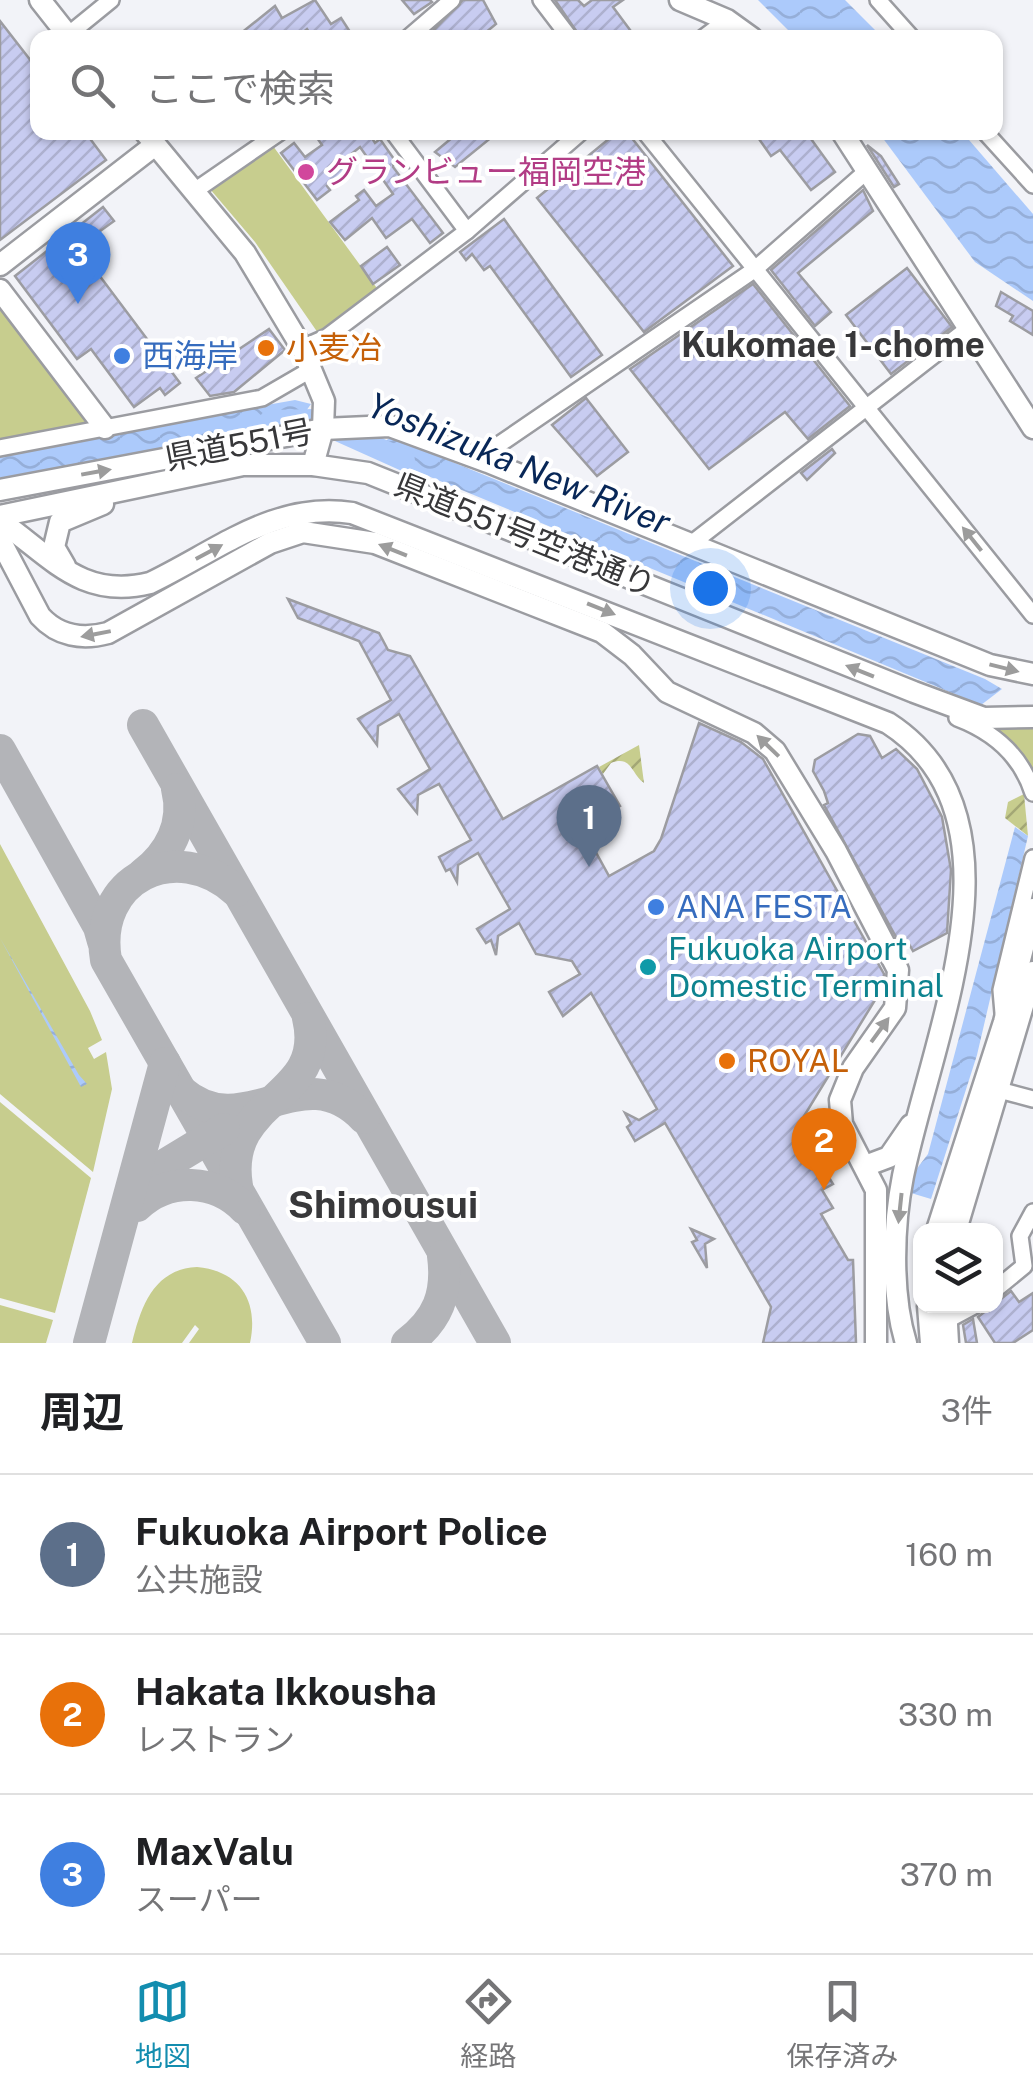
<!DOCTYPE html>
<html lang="ja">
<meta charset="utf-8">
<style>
:root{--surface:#fff;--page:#f6f6f6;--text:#202124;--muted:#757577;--line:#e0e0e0;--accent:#138daf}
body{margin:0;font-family:"Public Sans","Noto Sans JP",sans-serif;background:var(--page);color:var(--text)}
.controls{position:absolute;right:30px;bottom:30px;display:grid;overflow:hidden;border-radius:20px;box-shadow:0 2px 8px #0004}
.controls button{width:90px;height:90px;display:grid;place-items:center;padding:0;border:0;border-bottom:2px solid var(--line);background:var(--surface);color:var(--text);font:50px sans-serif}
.you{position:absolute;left:710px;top:588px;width:35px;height:35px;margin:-25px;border:8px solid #fff;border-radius:50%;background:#1a73e8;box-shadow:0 0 0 15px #1a73e833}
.badge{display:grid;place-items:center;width:65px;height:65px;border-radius:50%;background:var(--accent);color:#fff;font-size:32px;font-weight:700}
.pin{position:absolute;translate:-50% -82px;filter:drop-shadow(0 2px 5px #0008)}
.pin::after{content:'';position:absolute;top:52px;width:35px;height:30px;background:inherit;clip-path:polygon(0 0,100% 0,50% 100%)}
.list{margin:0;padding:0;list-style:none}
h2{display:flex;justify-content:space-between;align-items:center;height:130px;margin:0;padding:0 40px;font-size:42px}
h2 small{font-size:32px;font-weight:400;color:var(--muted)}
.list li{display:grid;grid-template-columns:65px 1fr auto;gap:30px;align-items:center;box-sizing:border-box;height:160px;padding:0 40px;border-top:2px solid var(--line)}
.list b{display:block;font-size:38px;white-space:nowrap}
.list p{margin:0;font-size:32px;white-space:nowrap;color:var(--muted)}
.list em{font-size:32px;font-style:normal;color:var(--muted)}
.icon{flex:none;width:55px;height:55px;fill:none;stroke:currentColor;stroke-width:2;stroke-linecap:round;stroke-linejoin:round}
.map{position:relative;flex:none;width:1033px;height:1343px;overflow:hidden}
.search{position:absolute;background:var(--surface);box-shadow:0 2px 8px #0004;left:30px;right:30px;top:30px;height:110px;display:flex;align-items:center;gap:25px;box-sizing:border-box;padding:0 35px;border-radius:20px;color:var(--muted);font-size:38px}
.sheet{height:610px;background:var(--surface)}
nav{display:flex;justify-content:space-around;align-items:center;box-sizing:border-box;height:140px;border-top:2px solid var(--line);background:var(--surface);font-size:28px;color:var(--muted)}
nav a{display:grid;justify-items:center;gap:5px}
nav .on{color:var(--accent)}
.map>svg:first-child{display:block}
</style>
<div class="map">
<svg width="1033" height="1343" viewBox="0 0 1033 1343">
<defs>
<pattern id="garden-furrows" width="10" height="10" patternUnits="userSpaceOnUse" patternTransform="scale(2.5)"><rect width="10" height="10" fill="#c7cd8e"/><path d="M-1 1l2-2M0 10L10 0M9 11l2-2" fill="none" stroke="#a3a775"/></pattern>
<pattern id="water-waves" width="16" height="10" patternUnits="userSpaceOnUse" patternTransform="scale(2.5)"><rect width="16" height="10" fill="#accafb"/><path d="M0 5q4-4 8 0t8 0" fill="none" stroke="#95aed8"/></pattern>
<pattern id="building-hatch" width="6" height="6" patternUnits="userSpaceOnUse" patternTransform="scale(2.5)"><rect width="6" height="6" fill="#c8ccf1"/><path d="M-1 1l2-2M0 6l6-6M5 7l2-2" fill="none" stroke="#adb0cf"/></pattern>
</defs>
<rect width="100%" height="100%" fill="#f2f3f8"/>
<!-- green -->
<g fill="#c7cd8e">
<polygon points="273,146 379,291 318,333 255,242 210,189"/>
<polygon points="0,303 88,422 0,441"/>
<polygon points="988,726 1033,726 1033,778"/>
<polygon points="0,844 90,1011 102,1040 88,1048 94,1059 106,1052 112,1089 93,1172 0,1094"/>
<polygon points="0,1102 91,1178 55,1313 0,1298"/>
<path d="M197,1267C240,1271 259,1301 250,1343H189L199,1329L195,1325L182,1343H132C141,1306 154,1269 197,1267Z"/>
<polygon points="0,1305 53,1320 46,1343 0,1343"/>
</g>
<!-- garden -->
<g fill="url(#garden-furrows)">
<path d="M639,745L644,783C631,774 632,755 611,763L603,774L599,767Z"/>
<polygon points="1024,794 1028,836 1005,818 1008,802"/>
</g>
<!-- water -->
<g fill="url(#water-waves)">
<polygon points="758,0 845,0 882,37 795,37"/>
<polygon points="879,133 963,133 1033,214 1033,301 975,262"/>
<polygon points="295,400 311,404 294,428 258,431 0,480 0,453"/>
<polygon points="391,437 985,679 1002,689 981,705 370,452"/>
<polygon points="1015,827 1028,836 977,1055 931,1199 911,1193 915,1171 928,1154"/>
<polygon points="0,938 79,1075 87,1084 81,1087"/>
</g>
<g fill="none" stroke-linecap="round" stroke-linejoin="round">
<!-- river -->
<polyline stroke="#accafb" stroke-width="22" points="270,421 315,420 404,460"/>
<!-- taxiway -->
<g stroke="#b3b4b8" stroke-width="32">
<polyline points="143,725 495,1343"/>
<polyline points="0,750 99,927 103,941"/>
<path d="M143,874C169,854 186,824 177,789"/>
<path d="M236,891C176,837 92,879 106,960L325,1343"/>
<path d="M181,1091C246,1147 301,1053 364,1118"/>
<path d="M237,1186C222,1095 328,1102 308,1018"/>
<polyline points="133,1198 153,1172 224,1129"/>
<path d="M137,1206C168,1177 215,1178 245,1209"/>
<polyline points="89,1343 165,1063"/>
<path d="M407,1343C438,1320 448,1294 443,1256"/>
</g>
</g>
<!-- building -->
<g fill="url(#building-hatch)" stroke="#9c9ca1" stroke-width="2.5">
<polygon points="315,0 331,24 341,18 354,38 313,38 307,29 296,38 235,38 275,6 282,18"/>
<polygon points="402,0 430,0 432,2 414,14"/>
<polygon points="463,0 483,0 496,24 479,38 436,38 432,32"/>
<polygon points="555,0 578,0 584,6 592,0 623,0 613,7 636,38 581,38"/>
<polygon points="0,21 38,70 38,132 85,132 106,160 0,240"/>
<polygon points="313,132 368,132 375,143 380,139 394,159 393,167 443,233 430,243 412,219 386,238 372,218 345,240 330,222 359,200 356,196 364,190 376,206 393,194 360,147 345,159 351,168 327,186 330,190 317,200 281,153 294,143 305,157 322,145"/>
<polygon points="459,132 498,132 455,167 435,152"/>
<polygon points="606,132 627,132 733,266 644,332 537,198 610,138"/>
<polygon points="768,132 806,132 835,172 811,190 780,150 771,156 759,139"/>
<polygon points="867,145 881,156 899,184 894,187"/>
<polygon points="863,190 873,211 798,273 831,312 815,326 771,270"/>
<polygon points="103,207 114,221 78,247 180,383 165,395 160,388 134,407 91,349 77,359 15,276"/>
<polygon points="504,219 602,355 571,377 490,266 484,270 472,254 466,260 460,252"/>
<polygon points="387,247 400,265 373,284 361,266"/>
<polygon points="907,268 952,327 891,374 846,315"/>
<polygon points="753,284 850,406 808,439 785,412 709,469 630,369"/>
<polygon points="1001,292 1033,311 1033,335 1010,321 1013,316 996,306"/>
<polygon points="269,329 285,350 234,392 210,396 196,378"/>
<polygon points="586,398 628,452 597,476 552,425"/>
<polygon points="832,449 835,453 807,480 801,473"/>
<polygon points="288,599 379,633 388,650 410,656 503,819 597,766 620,806 582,827 609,876 654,851 661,839 699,723 741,742 763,759 884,974 883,987 804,1116 831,1163 823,1168 833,1184 822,1190 833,1208 821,1214 848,1260 853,1260 856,1343 763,1343 771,1307 665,1123 635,1141 627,1127 631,1124 625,1113 639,1120 657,1109 591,993 563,1016 549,992 580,974 572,961 536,954 519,923 498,936 496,955 491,940 486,943 477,929 510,909 478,853 458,865 457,882 450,869 446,871 439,857 471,840 439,784 418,795 417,813 398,789 430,769 399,714 378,726 377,745 358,719 391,700 359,641 298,618"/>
<polygon points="858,734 870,736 882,758 896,749 917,769 942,817 951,870 947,933 913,951 909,944 902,948 824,805 828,803 824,791 813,771 815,760"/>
<polygon points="691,1229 714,1239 705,1244 707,1268 692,1242 697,1240"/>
<polygon points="1011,1291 1019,1302 1033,1293 1033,1330 1013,1343 995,1343 978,1317"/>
<polygon points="973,1319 977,1343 966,1343 963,1325"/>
</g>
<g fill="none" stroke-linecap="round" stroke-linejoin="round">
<defs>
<g id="street">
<polyline points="541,0 570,38"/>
<polyline points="878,0 912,38"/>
<polyline points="68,35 111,0"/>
<polyline points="408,38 452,0"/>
<polyline points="703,38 727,20"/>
<polyline points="393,132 467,231"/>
<polyline points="645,132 1033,615"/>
<polyline points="985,132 1033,185"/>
<polyline points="193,192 280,132"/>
<polyline points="302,348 327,337 467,231 581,132"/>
<polyline points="0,448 262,398 312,369"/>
<polyline points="488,462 491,450 754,270 868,170"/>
<polyline points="691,544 970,327"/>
<path d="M957,718C994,732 1021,755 1033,793"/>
<polyline points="1003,1013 1001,990 1033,858"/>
<polyline points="999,1090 1033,1099"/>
<polyline points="996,1289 1024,1266 1020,1236 1033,1212"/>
<polyline points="946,1321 974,1306"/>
</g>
<g id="secondary">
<polyline points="40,0 70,38"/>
<polyline points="680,0 727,20 752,38"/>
<polyline points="145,132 245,253 302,348 324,401 323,429 313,465"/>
<polyline points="842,132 1033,428"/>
<polyline points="0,265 155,145"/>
<polyline points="0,290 105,428"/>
<polyline points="0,490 323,429 390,426 488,462 990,665 1033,674"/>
<polyline points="0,516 243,465 313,465 368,473 914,692 984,718 1033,717"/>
<path d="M0,521C51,556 81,600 150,583C217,551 275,501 352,513L888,723C1033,817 933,1032 903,1176C893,1226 891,1294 906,1343"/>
<path d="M0,540L40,616C58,636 82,640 108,633L270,543L303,532L375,543L602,632L632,655L667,692L754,733L775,751L836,851L898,970L895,1008L853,1068L840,1100L842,1124L876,1190V1343"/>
<polyline points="65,566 54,547 60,522 103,504"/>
<polyline points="865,1166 889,1157 911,1125"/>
<polyline points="937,1230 1004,1022 1033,909"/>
<polyline points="956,1230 1033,972"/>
<polyline points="928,1306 931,1343"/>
<polyline points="946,1306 948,1343"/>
</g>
</defs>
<!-- street casing -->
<use href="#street" stroke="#9b9ca1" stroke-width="20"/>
<!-- secondary casing -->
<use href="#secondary" stroke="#9b9ca1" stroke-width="25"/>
<!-- street -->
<use href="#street" stroke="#fff" stroke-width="15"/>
<!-- secondary -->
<use href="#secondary" stroke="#fff" stroke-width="20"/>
</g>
<!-- one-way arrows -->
<defs><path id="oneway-solid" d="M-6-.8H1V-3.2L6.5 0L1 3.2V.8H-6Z" transform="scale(2.5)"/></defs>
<g fill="#9c9c9c">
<use href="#oneway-solid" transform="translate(96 472) rotate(-10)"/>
<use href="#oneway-solid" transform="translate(972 539) rotate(-129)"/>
<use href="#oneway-solid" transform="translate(393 550) rotate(-158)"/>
<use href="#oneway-solid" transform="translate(209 552) rotate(-28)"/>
<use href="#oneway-solid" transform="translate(601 609) rotate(22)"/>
<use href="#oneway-solid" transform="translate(96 634) rotate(169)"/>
<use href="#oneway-solid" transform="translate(1004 668) rotate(14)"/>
<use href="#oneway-solid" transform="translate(860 671) rotate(-158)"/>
<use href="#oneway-solid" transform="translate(768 746) rotate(-136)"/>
<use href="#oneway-solid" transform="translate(880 1030) rotate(-54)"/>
<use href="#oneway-solid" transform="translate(900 1208) rotate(96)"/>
</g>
<!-- markers -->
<circle fill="#d1479c" stroke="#fff" stroke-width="4" cx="306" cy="172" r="10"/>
<g fill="#e8710a" stroke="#fff" stroke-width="4">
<circle cx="266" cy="348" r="10"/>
<circle cx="727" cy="1061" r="10"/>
</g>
<g fill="#3f7fe0" stroke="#fff" stroke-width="4">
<circle cx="122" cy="356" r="10"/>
<circle cx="656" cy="907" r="10"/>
</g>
<circle fill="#0f9aa8" stroke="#fff" stroke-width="4" cx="648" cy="967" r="10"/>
<g text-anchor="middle" stroke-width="8" stroke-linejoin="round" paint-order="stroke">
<!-- hotel labels -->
<g font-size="32" fill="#b23c85" stroke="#fff" text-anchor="start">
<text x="326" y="183">グランビュー福岡空港</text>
</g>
<!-- food labels -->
<g font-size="32" fill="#c56008" stroke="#fff" text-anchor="start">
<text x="286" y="359">小麦冶</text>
<text x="747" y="1072">ROYAL</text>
</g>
<!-- shop labels -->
<g font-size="32" fill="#366cbe" stroke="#fff" text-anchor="start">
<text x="142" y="367">西海岸</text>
<text x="676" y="918">ANA FESTA</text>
</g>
<!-- street labels -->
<g font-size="32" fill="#38383a" stroke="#fff">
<text transform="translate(239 445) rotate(-11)" y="11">県道551号</text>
<text transform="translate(525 535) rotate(22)" y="11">県道551号空港通り</text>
</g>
<!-- culture labels -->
<g font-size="32" fill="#0d838f" stroke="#fff" text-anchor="start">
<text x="668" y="960">Fukuoka Airport<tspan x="668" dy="37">Domestic Terminal</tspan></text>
</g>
<!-- neighbourhood labels -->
<g font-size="35" font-weight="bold" fill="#38383a" stroke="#fff">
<text x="833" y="357">Kukomae 1-chome</text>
</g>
<!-- water labels -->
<g font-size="35" font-style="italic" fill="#082757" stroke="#fff">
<text transform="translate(519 464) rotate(22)" y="12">Yoshizuka New River</text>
</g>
<!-- quarter labels -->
<g font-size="38" font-weight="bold" fill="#38383a" stroke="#fff">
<text x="383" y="1218">Shimousui</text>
</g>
</g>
</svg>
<div class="controls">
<button><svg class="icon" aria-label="layers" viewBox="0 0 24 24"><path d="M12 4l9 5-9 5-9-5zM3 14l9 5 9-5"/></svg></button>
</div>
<div class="you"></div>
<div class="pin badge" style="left:589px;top:867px;background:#5c6f8a">1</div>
<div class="pin badge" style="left:824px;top:1190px;background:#e8710a">2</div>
<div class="pin badge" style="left:78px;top:304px;background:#3f7fe0">3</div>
<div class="search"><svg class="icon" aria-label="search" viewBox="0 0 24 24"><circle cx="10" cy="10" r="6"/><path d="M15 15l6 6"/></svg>ここで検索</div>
</div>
<section class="sheet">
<h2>周辺<small>3件</small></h2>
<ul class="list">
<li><span class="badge" style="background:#5c6f8a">1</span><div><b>Fukuoka Airport Police</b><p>公共施設</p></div><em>160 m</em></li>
<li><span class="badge" style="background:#e8710a">2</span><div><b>Hakata Ikkousha</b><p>レストラン</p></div><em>330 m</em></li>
<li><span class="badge" style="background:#3f7fe0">3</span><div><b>MaxValu</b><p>スーパー</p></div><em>370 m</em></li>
</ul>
</section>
<nav>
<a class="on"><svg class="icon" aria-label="map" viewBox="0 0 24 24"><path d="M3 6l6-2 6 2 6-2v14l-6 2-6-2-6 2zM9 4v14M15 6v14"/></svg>地図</a>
<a><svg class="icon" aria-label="directions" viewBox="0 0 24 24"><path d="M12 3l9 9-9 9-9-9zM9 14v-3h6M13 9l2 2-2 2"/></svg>経路</a>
<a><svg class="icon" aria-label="saved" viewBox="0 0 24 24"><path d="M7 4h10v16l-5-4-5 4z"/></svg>保存済み</a>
</nav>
